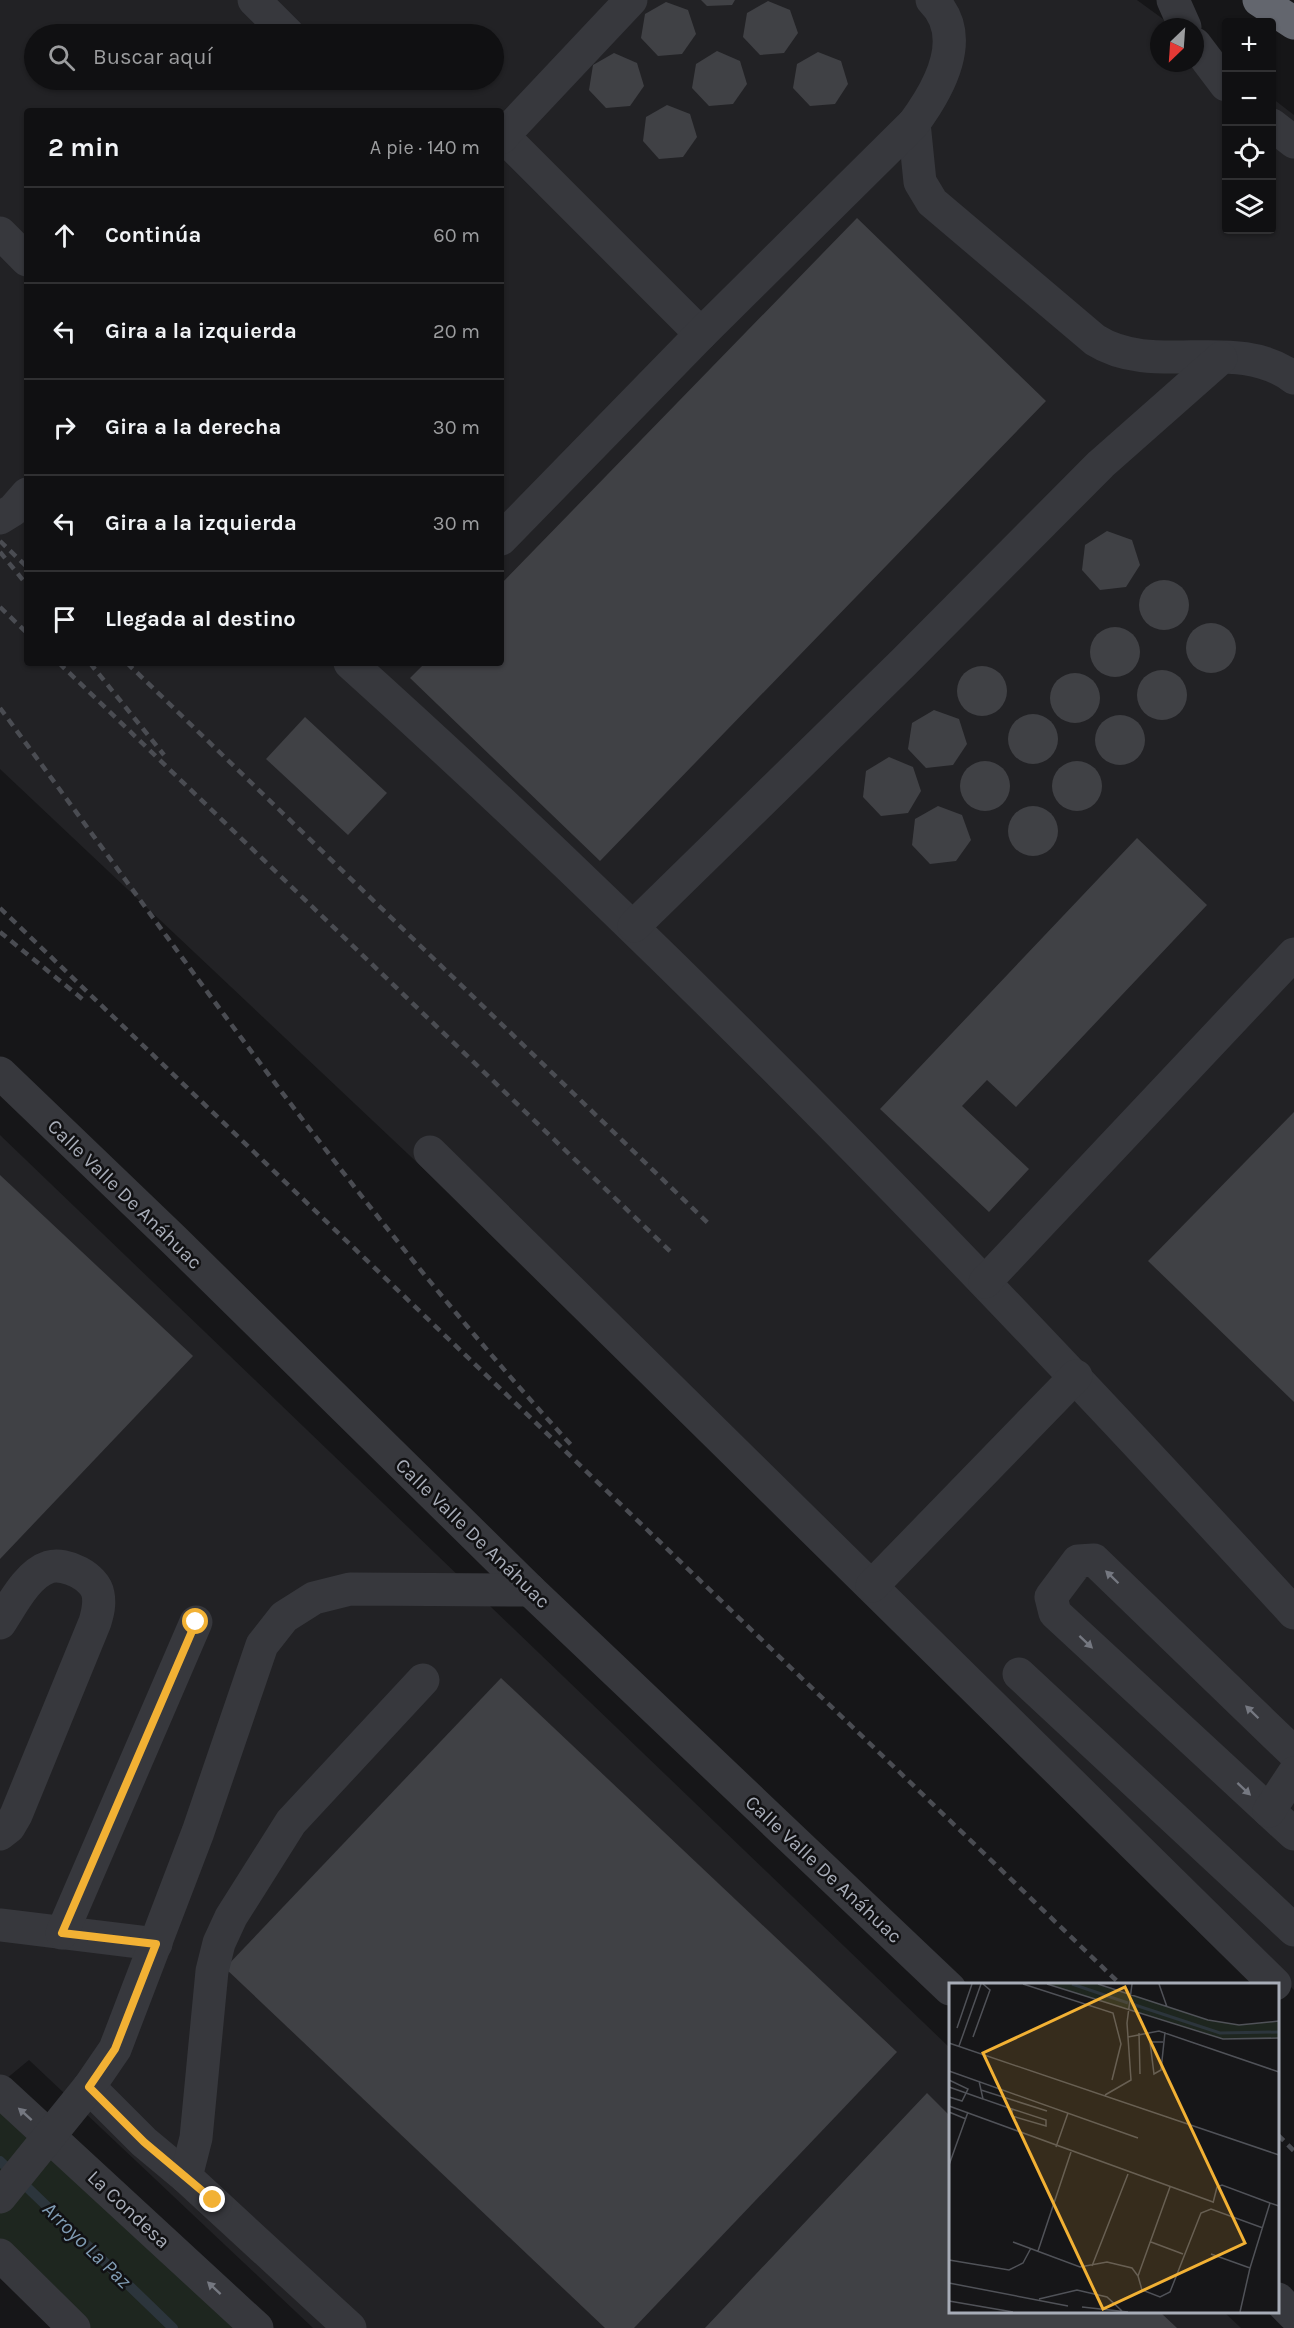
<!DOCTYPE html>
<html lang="es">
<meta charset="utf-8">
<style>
:root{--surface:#101012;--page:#19191b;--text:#f1f3f6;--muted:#9c9d9f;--line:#303032}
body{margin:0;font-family:Karla,sans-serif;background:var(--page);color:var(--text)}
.controls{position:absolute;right:18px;top:18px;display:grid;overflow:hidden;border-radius:6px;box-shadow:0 2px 4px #0004}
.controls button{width:54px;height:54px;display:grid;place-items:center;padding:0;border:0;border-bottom:2px solid var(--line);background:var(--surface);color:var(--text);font:30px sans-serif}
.compass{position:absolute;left:1150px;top:18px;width:54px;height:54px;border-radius:50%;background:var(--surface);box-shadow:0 2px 4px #0004;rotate:205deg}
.stop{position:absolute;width:18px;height:18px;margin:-14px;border:4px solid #f2b134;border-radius:50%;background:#fff}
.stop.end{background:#f2b134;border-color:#fff;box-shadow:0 2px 6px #0008}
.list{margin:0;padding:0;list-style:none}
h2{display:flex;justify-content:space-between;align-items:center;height:78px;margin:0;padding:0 24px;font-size:26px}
h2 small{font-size:20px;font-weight:400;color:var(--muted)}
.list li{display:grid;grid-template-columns:39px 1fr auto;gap:18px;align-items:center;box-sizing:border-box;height:96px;padding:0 24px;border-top:2px solid var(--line)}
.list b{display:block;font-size:22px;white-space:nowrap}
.list em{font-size:20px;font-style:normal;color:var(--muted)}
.icon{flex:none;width:33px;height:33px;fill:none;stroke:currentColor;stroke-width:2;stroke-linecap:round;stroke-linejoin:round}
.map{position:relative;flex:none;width:1294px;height:2328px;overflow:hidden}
.search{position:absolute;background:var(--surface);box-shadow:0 2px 4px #0004;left:24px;top:24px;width:480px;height:66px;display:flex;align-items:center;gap:15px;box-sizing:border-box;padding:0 21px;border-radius:33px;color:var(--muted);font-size:22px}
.panel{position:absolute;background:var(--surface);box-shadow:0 2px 4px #0004;left:24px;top:108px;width:480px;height:558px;border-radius:6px}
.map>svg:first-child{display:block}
</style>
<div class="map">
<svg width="1294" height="2328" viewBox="0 0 1294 2328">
<rect width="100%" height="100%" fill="#161618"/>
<!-- built -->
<g fill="#222225" fill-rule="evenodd">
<path d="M0,0H1137L1174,27H1159V63L1226,66V230H1272V98L1294,115V1990L0,769ZM34,34H494V80H34ZM27,111H501V663H27Z"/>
<polygon points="0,1135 950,2048 950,2312 1224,2312 1241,2328 313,2328 29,2060 0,2084"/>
</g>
<!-- green -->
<polygon fill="#1e261f" points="0,2091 257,2328 75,2328 0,2255"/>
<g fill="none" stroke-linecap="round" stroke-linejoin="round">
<!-- stream -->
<polyline stroke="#2c353c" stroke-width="10" points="0,2161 173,2328"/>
</g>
<!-- building -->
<g fill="#404145">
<polygon points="701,0 735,0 732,5 707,6"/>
<polygon points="768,1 790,10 798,33 784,53 760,55 743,37 747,13"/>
<polygon points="666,2 688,10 696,34 682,54 658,56 641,38 645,14"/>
<polygon points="717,51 740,61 747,84 733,104 709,106 692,88 696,64"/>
<polygon points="818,52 841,61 848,84 835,104 810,106 793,88 797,64"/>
<polygon points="614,53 637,63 644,86 630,106 606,108 589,90 593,65"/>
<polygon points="667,105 690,114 697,137 683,157 659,159 643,141 646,117"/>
<polygon points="857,218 1046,401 600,861 410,678 425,663 501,663 501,584"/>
<polygon points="1107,531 1132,540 1140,565 1126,587 1100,590 1082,570 1085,545"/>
<circle cx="1164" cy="605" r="25"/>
<circle cx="1211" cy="648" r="25"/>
<circle cx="1115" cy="652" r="25"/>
<circle cx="982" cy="691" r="25"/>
<circle cx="1162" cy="695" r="25"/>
<circle cx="1075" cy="698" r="25"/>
<polygon points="934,710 959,719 967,744 953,765 926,768 908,749 912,723"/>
<circle cx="1033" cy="739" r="25"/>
<circle cx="1120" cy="740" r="25"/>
<polygon points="305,717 387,793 348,835 266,759"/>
<polygon points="889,757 913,767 921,791 908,813 881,816 863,797 866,771"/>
<circle cx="985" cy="786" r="25"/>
<circle cx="1077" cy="786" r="25"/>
<polygon points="938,806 962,815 971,840 956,861 930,864 912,845 915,819"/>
<circle cx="1033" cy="831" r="25"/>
<polygon points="1137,838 1207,905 1016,1107 987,1080 962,1106 1029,1169 989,1212 880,1109"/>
<polygon points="1294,1112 1294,1402 1148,1261"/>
<polygon points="0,1175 193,1356 0,1559"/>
<polygon points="501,1678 897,2052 634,2328 605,2328 225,1968"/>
<polygon points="927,2093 950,2116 950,2312 1160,2312 1177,2328 705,2328"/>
</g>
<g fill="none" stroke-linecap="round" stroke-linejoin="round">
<!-- minor -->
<g stroke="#37383d" stroke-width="33">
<polyline points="254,0 288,34"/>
<polyline points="1173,0 1185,27"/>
<polyline points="1195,44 1226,85"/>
<path d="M914,123L920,182L932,202L1095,340C1155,378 1236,334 1294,378"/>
<polyline points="1272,125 1294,142"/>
<polyline points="503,136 701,334"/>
<polyline points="501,138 631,0"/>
<polyline points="0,233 27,260"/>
<polyline points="0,518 13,510 27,494"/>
<path d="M501,539L701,334L914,123C939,89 969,36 932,0"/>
<path d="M350,663C682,962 992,1284 1294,1613"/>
<polyline points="634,926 904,662 1101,464 1221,358"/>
<polyline points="0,1073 174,1240 530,1590 950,1989"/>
<polyline points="430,1152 1275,1984"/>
<polyline points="985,1282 1294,954"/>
<polyline points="872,1586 1076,1376"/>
<path d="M0,1623C12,1605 27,1574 49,1567C66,1562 95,1577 98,1594C100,1604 98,1612 95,1622L16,1815L9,1827L0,1834"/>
<polyline points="1019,1674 1294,1930"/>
<polyline points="1294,1753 1094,1560 1078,1561 1051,1597 1055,1613 1294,1834"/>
<polyline points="1269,1811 1294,1773"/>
<polyline points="0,1925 156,1944"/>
<polyline points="62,1933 196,1622"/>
<polyline points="89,2087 144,2142 186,2177"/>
<polyline points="0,2091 257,2328"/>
<polyline points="0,2197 89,2087 115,2049 198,1832 262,1645 284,1617 314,1598 350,1589 530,1590"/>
<polyline points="0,2255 74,2328"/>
<polyline points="1278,2299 1294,2315"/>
<polyline points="350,2328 186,2177 196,2138 212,1971 219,1943 231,1917 291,1822 423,1680"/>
</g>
<!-- highway -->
<polyline stroke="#63666e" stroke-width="33" points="1259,0 1294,23"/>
<!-- rail -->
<g stroke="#4a4c52" stroke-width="4.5" stroke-dasharray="8 6" stroke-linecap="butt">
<polyline points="0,541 27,567"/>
<polyline points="0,552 27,585"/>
<polyline points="0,607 27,633"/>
<polyline points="59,663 674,1255"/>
<polyline points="90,663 164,755"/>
<polyline points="127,663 711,1226"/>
<path d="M0,708C185,959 362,1217 573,1447"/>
<polyline points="0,908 1120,1984"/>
<polyline points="0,932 86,1002"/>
<polyline points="1278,2135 1294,2151"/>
</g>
</g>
<!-- one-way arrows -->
<defs><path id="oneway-solid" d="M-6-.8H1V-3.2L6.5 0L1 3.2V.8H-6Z" transform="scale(1.5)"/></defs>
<g fill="#757881">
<use href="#oneway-solid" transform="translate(1112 1577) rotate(-136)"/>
<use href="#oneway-solid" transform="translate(1086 1642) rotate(43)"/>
<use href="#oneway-solid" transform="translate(1252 1712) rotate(-136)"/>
<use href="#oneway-solid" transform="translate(1244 1789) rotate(43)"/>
<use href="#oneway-solid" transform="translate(25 2114) rotate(-138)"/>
<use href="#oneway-solid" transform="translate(214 2288) rotate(-137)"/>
</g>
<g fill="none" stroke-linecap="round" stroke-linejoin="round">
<!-- route -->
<polyline stroke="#f2b134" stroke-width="8" points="196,1622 62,1933 156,1944 115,2049 89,2087 144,2142 213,2200"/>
</g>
<g text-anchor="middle" stroke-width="5" stroke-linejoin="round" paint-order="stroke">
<!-- street labels -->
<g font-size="20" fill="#a8adb8" stroke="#111113">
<text transform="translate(125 1194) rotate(44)" y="7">Calle Valle De Anáhuac</text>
<text transform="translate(473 1533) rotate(44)" y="7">Calle Valle De Anáhuac</text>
<text transform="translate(824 1869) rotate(43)" y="7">Calle Valle De Anáhuac</text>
<text transform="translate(129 2209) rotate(43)" y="7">La Condesa</text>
</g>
<!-- water labels -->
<g font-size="21" font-style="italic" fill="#7f9bb3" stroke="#111113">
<text transform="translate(87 2245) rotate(44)" y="7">Arroyo La Paz</text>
</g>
</g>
<!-- overview -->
<g transform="translate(949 1983)">
<rect width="330" height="330" fill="#161618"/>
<path d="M98,1H149L259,37L290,42L330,38V55L274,56Z" fill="#1e261f"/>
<path fill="none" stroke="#2c353c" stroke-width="3" d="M123,1L179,20M183,21L271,50L330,49"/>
<path fill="none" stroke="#505258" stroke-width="1.5" d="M74,1L164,30L172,61L163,97M98,1L274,56L330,55M149,1L259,37L290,42L330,38M210,1L218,24M8,45L23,1M190,50L191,91M24,54L41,7L34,1M179,54L210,48L330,89M214,59H201L205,91L212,87L216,49M0,60L330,172M10,63L32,1M0,88L189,155M0,97L19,106L13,118L0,114M30,98L34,116L63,126L97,137V143L63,133V126M0,104L34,116M32,107L98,128M156,112L182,97L178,40L183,1M0,123L264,219M0,129L17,136M107,164L119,130M0,182L19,129M221,204L189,293L193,307L211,314L221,309L252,230L262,226L314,245M264,220L268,204L273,202L321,220M64,259L131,284L158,279L183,285L189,293M202,259L234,271M89,268L122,169M262,271L301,285L321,220L330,223M0,277L60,287L74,280L82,265M143,283L179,191M0,300L119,323M90,316L128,307L158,314L173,328M0,318L64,329M133,324L179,329M291,329L301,285"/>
<path fill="#f2b134" fill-opacity="0.15" stroke="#f2b134" stroke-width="3" d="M176,4L296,260L154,326L34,70Z"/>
<rect width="330" height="330" fill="none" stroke="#a8adb8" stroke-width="3"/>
</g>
</svg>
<div class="controls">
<button>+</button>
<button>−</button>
<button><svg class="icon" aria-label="locate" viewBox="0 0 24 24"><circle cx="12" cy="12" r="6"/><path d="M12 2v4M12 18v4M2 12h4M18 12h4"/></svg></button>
<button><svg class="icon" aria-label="layers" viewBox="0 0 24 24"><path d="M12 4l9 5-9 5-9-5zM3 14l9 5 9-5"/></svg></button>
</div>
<svg class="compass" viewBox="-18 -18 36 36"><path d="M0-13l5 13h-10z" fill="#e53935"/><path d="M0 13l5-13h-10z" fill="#9c9d9f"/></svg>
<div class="stop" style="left:196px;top:1622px"></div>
<div class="stop end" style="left:213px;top:2200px"></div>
<div class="search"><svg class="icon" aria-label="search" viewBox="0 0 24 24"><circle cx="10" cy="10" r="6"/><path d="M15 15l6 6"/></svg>Buscar aquí</div>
<section class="panel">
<h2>2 min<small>A pie · 140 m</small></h2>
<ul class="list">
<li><svg class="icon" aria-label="ahead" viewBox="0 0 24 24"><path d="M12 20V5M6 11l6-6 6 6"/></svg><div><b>Continúa</b></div><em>60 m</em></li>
<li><svg class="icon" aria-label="left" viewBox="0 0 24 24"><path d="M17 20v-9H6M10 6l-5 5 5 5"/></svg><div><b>Gira a la izquierda</b></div><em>20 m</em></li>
<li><svg class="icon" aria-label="right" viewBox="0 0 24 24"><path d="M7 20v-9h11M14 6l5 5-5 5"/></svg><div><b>Gira a la derecha</b></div><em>30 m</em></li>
<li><svg class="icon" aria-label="left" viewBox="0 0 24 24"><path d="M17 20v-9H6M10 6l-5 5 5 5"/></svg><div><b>Gira a la izquierda</b></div><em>30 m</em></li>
<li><svg class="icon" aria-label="arrive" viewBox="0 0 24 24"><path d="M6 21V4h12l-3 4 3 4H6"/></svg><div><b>Llegada al destino</b></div></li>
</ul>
</section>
</div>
